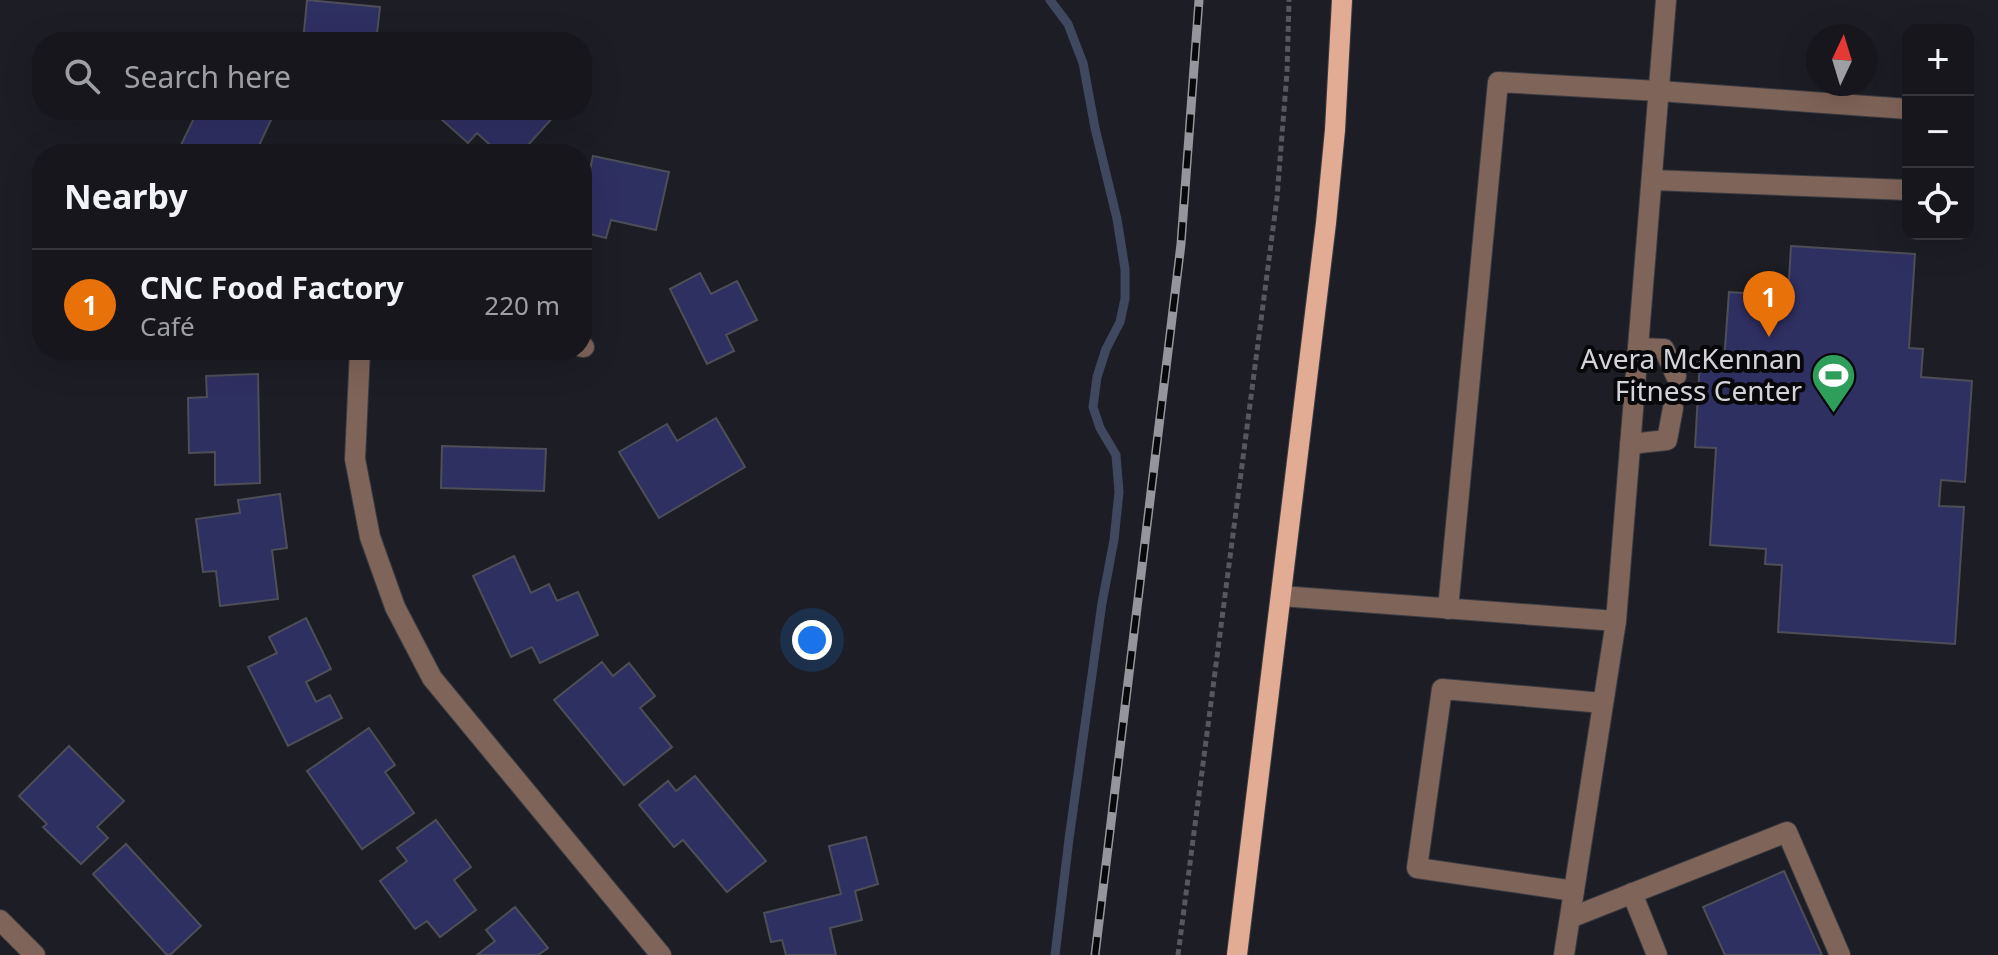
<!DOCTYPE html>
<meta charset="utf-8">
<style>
:root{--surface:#16161c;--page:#232329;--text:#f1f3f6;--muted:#9e9fa3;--line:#35353b;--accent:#7fd052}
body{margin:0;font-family:"Noto Sans",sans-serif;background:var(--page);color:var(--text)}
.controls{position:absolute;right:24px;top:24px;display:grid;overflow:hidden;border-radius:16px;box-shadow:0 8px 32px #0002}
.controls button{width:72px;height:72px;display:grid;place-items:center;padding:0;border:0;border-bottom:2px solid var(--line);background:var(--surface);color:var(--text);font:40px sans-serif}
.compass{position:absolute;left:1806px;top:24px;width:72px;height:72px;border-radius:50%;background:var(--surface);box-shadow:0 8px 32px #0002;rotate:4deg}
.you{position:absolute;left:812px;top:640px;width:28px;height:28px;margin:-20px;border:6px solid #fff;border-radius:50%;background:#1a73e8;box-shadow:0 0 0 12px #1a73e833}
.badge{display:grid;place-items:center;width:52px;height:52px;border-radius:50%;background:var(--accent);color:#fff;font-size:26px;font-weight:700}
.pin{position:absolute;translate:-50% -66px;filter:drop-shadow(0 2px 4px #0008)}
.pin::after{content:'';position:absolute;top:42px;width:28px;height:24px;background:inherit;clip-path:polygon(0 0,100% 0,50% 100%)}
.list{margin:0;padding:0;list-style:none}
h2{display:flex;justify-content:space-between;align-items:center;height:104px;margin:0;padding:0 32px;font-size:34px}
h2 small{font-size:26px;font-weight:400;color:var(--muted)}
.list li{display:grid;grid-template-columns:52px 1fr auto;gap:24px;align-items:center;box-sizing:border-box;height:112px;padding:0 32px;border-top:2px solid var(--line)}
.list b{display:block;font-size:30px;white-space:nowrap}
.list p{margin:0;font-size:26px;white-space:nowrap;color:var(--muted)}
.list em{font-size:26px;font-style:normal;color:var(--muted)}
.icon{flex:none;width:44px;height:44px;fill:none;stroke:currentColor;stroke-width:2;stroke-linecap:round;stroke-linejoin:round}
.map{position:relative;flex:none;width:1998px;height:955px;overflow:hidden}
.search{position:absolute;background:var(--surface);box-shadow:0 8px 32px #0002;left:32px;top:32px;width:560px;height:88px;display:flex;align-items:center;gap:20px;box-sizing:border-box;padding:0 28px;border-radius:32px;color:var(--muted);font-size:30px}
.panel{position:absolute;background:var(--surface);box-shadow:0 8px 32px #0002;left:32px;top:144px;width:560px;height:216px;border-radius:32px}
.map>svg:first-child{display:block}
</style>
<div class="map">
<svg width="1998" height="955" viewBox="0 0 1998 955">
<rect width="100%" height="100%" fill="#1d1e25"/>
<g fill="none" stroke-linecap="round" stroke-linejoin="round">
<!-- stream -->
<polyline stroke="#3f485f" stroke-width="9" points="1050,0 1068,24 1083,63 1095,128 1117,219 1125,269 1125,299 1120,322 1106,349 1097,377 1093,407 1100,428 1116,455 1119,492 1114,540 1102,603 1069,839 1055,955"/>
</g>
<!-- building -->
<g fill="#2f3062" stroke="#4d4e57" stroke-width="2">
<polygon points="307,0 380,7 376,42 303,42"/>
<polygon points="198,110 255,110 272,118 255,154 183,154 178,151"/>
<polygon points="431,110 550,110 555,115 520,154 500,154 477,133 468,143"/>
<polygon points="593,156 669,172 656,230 611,220 606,238 582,232 582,192 585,192"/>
<polygon points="1791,246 1915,254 1909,348 1923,349 1921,377 1972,381 1965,482 1941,480 1939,506 1964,507 1955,644 1778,632 1782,565 1765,564 1766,549 1710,545 1716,448 1695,447 1700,360 1724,362 1729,292 1788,296"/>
<polygon points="700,273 711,294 737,281 757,320 726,335 734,351 707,364 670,289"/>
<polygon points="258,374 260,483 215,485 215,452 189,453 188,398 207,397 206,376"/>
<polygon points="716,418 745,467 659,518 619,452 667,424 677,441"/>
<polygon points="442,446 546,449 544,491 441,488"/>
<polygon points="280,494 287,548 272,550 278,599 220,606 216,571 203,572 196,519 240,513 238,500"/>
<polygon points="514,556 531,593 549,584 557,601 578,592 598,635 540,663 532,647 511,657 473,576"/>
<polygon points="306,618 331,669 306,682 316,702 330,695 342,718 288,746 248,667 277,653 269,637"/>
<polygon points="602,662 613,676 629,663 655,696 640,708 672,747 624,785 554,700"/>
<polygon points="369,728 395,765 385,772 414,813 362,849 307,771"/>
<polygon points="69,746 124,801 97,827 108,838 81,864 43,827 47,824 19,796"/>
<polygon points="695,776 766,861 727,892 683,840 674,847 639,805 668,781 676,791"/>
<polygon points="436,820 471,867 454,880 476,910 440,937 427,921 415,929 380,881 407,861 397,848"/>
<polygon points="866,837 878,884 855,891 862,920 830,928 836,955 786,955 782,940 771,942 764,913 841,894 829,846"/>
<polygon points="126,844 201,926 170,955 167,955 93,874"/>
<polygon points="1784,871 1822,955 1725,955 1703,907"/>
<polygon points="515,907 548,948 538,955 477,955 495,941 486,930"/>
</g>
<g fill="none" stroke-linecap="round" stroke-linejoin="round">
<!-- minor-tunnel -->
<polyline stroke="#383940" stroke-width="20" stroke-dasharray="20 10" stroke-linecap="butt" points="1673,408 1676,376"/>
<defs>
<g id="minor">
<polyline points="1652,180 1908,190"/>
<polyline points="582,347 584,347"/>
<polyline points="1638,348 1664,349 1676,376"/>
<polyline points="360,350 355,459 370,537 395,607 432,678 661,955"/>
<polyline points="1630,444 1667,440 1673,408"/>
<polyline points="1281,596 1616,621 1564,955"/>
<polyline points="1448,609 1498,82 1659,91 1908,109"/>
<polyline points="1616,621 1666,0"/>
<polyline points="1574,891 1417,868 1442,689 1603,703"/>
<polyline points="1632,893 1657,955"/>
<polyline points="1570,918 1787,832 1840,955"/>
<polyline points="0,920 35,955"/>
</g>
<polyline id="major" points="1237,955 1326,223 1335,130 1342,0"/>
</defs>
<!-- minor casing -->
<use href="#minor" stroke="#3a3b42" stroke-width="22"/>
<!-- major casing -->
<use href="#major" stroke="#3a3b42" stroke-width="22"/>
<!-- path -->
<polyline stroke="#57585f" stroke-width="5" stroke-dasharray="6 4" stroke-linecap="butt" points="1178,955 1277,198 1287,72 1289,0"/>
<!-- minor -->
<use href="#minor" stroke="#7f6459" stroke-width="20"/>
<!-- major -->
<use href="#major" stroke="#e2ab93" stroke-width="20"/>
<defs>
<polyline id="rail" points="1095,955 1181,244 1199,0"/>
</defs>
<!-- rail casing -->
<use href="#rail" stroke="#95969c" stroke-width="9"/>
<!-- rail -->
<use href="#rail" stroke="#08080b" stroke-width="6" stroke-dasharray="18" stroke-linecap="butt"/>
</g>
<!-- icons -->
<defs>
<symbol id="stadium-pin" viewBox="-11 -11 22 30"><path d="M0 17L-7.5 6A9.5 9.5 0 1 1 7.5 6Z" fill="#2e9e5b" stroke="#08080b"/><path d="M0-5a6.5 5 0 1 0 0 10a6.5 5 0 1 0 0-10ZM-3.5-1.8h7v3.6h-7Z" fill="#fff"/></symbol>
</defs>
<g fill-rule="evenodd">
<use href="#stadium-pin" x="1808" y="350" width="51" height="69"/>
</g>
<g text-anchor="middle" stroke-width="8" stroke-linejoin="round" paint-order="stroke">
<!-- poi labels -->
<g font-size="28" fill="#d3d4d9" stroke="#08080b" text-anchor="end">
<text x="1802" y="369">Avera McKennan<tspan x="1802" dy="32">Fitness Center</tspan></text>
</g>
</g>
</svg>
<div class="controls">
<button>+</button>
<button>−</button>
<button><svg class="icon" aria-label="locate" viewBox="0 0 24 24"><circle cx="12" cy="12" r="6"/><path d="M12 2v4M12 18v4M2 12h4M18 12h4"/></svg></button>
</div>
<svg class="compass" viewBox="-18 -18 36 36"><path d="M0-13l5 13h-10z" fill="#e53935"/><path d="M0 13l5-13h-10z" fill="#9e9fa3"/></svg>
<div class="you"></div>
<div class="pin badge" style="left:1769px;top:337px;background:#e8710a">1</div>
<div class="search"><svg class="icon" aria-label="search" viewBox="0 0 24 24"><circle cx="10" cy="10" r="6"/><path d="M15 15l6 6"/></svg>Search here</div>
<section class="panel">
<h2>Nearby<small></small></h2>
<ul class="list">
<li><span class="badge" style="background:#e8710a">1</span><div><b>CNC Food Factory</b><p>Café</p></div><em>220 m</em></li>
</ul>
</section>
</div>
